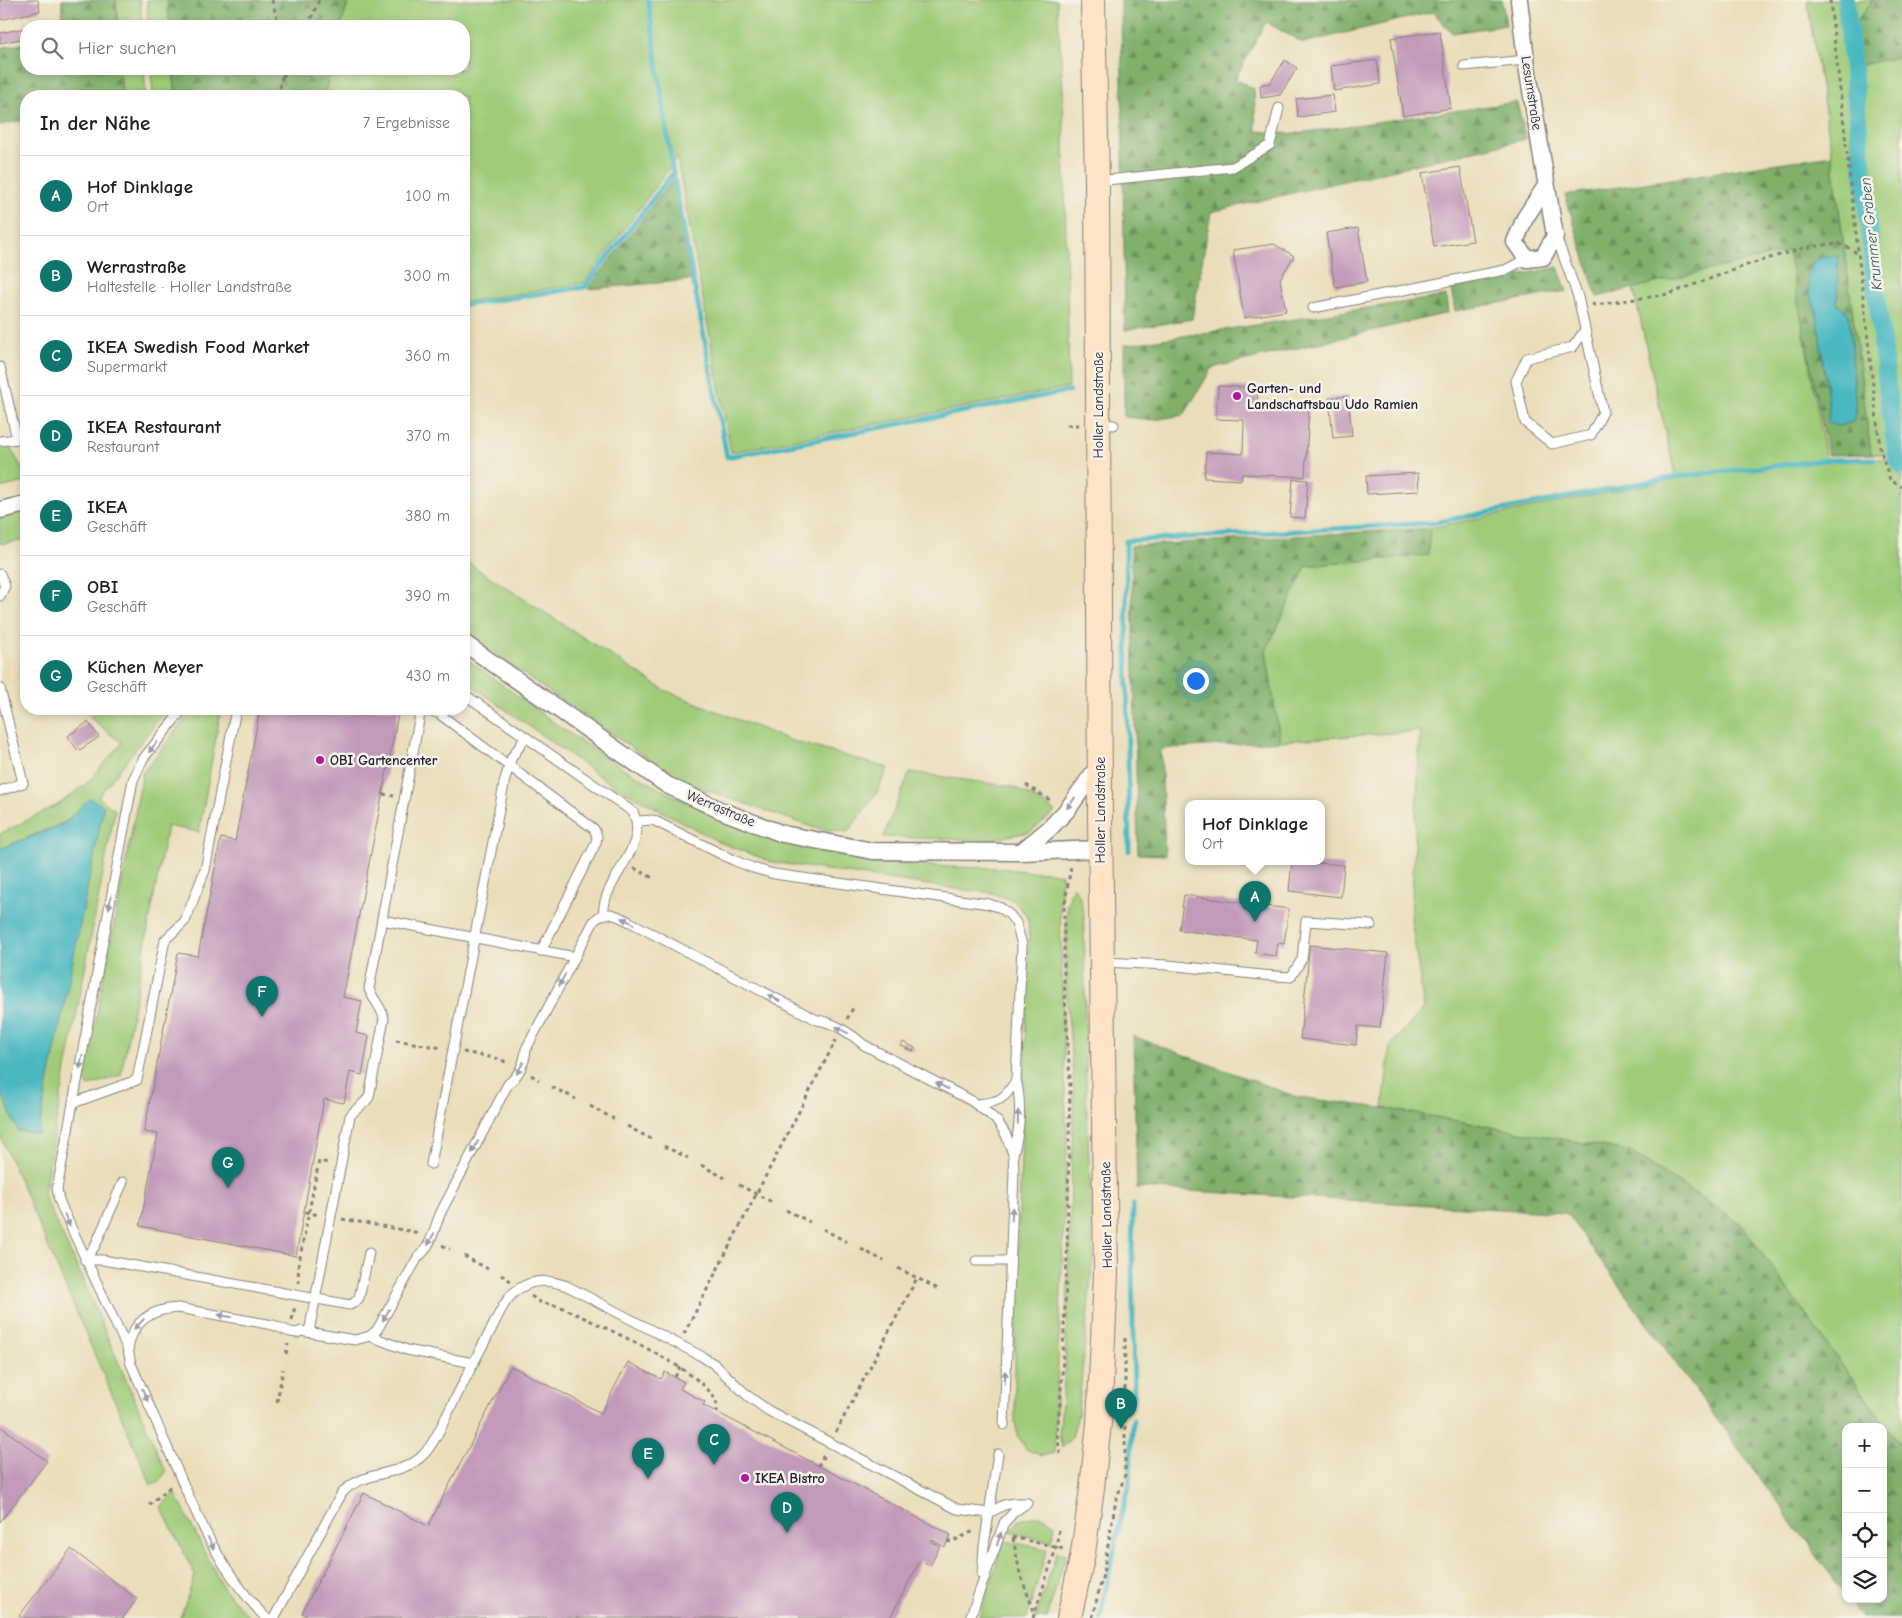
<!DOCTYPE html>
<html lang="de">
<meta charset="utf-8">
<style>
:root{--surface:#fff;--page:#f2f2f2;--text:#202124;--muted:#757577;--line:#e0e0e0;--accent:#0f766e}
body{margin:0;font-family:"Comic Neue",sans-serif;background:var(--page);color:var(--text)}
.controls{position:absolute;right:15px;bottom:15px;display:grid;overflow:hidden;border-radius:10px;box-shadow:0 2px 8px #0003}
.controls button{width:45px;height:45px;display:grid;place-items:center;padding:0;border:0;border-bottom:1px solid var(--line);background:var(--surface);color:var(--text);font:25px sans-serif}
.you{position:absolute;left:1195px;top:680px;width:18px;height:18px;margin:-12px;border:4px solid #fff;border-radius:50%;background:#1a73e8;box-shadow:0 0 0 8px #1a73e833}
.badge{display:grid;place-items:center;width:32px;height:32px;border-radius:50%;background:var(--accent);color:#fff;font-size:16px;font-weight:700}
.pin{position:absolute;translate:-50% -41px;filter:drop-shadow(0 1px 2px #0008)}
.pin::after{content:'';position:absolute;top:26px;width:18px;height:15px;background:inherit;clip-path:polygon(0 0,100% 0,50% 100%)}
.popup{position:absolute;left:1185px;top:800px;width:140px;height:65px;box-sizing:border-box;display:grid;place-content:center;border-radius:10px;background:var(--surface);filter:drop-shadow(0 1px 4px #0005);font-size:16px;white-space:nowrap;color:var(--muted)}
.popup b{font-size:19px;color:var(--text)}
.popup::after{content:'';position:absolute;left:50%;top:100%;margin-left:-10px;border:10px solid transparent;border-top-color:var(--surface)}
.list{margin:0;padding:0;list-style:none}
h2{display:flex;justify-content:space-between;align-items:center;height:65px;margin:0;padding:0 20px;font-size:21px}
h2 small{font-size:16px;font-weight:400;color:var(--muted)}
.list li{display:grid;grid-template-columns:32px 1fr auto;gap:15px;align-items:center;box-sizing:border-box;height:80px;padding:0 20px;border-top:1px solid var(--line)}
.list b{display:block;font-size:19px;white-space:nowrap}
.list p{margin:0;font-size:16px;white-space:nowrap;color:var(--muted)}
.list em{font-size:16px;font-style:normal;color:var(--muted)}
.icon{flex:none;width:28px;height:28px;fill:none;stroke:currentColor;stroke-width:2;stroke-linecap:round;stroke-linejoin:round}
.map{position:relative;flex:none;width:1902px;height:1618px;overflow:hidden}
.search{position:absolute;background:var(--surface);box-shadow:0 2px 8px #0003;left:20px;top:20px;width:450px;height:55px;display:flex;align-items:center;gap:12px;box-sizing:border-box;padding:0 18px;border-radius:20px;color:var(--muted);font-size:19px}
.panel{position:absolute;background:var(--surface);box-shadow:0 2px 8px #0003;left:20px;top:90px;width:450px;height:625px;border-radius:20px}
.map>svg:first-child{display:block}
</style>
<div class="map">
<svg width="1902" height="1618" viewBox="0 0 1902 1618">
<defs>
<pattern id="forest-firs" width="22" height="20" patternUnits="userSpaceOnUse" patternTransform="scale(1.25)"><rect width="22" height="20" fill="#80b06a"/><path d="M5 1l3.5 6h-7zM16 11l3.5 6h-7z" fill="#688f58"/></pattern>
</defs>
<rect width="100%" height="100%" fill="#f7f3e8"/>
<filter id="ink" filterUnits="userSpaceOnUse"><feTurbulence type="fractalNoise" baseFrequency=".02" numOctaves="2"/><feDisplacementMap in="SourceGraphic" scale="10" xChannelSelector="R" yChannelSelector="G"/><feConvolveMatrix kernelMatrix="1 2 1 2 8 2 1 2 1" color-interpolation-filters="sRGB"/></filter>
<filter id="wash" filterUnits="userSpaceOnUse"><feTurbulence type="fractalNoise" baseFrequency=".0096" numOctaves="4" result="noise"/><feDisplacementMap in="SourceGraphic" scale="20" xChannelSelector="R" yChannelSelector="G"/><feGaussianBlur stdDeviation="1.12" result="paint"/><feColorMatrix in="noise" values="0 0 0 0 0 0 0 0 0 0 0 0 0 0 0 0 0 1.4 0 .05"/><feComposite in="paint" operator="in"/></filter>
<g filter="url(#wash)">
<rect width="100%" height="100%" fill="#eadeba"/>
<!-- green -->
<g fill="#a0cc7a" stroke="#61775a">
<polygon points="116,0 140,0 142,26 118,26"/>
<polygon points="147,0 167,0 170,26 148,26"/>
<polygon points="349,0 1057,0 1063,90 1069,387 731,452 677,158 584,283 464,302 464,96 324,96 331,69 464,69 464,26 341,26"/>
<polygon points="1807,0 1841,0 1892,454 1871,454 1832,155"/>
<polygon points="1850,0 1873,0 1852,27"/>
<polygon points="1902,56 1902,1448 1740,1223 1629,1151 1383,1108 1390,1046 1424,1008 1411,918 1420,731 1280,741 1266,651 1306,566 1428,555 1430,528 1676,479 1633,287 1789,250 1826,459 1897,459 1861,65"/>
<polygon points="120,69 144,69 146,96 122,96"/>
<polygon points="151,69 173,69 176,96 153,96"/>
<polygon points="8,444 22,468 25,482 0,488 0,446"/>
<polygon points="26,512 26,540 0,544 0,518"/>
<polygon points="464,560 664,690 789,740 888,768 877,792 848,832 815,828 683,782 549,692 464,632"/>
<polygon points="464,657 564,730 614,763 664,791 745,829 838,855 885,862 947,867 999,868 1033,872 1051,872 1062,875 1060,909 1067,1150 1054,1453 1042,1456 1026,1449 1018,1436 1015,1423 1015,1325 1029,938 1028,917 1014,901 990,892 956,889 772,862 719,842 608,782 464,680"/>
<polygon points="99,709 167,709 98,797 115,810 51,1149 44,1196 78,1269 166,1472 158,1483 151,1485 0,1135 0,1090 18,1131 90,798 65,822 0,849 0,834 59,804 86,784 122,743 89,717"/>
<polygon points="193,709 221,709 199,832 167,826 121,1075 89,1086 84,1081 143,772"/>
<polygon points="910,772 1013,787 1040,801 1055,812 1030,832 987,840 883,837"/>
<polygon points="1073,886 1079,895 1084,916 1086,1089 1093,1257 1078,1414 1072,1437 1062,1448 1059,1435 1065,1371 1074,1090 1066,988 1066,934 1067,904"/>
<polygon points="175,1492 207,1557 224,1589 250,1618 180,1618 195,1575 161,1507"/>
<polygon points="1036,1516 1046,1518 1055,1524 1052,1542 1009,1532 1019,1520"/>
<polygon points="1004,1541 1047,1549 1027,1618 979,1618"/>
<polygon points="1057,1552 1066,1554 1047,1618 1035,1618"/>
</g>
<!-- forest -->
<g fill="url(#forest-firs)" stroke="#516952" fill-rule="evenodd">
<polygon points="62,0 116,0 118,26 61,26"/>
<polygon points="167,0 349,0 341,26 170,26"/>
<polygon points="1121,0 1502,0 1506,25 1452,33 1433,12 1303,43 1266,22 1235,79 1254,89 1256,131 1292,134 1517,102 1526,139 1211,212 1192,319 1125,330"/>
<polygon points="1873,0 1902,0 1902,56 1861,65 1852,27"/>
<polygon points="26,43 26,69 120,69 122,96 26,96 26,120 0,125 0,48"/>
<polygon points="173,69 331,69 324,96 176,96"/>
<path d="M1832,155L1871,454L1828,455L1788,251L1597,297L1565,195ZM1809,291L1837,304L1849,314L1856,412L1828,416L1829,407L1817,314Z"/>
<polygon points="673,179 691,280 588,289"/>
<polygon points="1558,267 1567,291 1455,311 1451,289"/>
<polygon points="1446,296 1448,313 1212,368 1184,415 1154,420 1124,417 1124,345"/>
<polygon points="1430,528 1428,555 1306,566 1266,651 1280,741 1161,749 1165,855 1138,854 1131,546"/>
<polygon points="1133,1036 1297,1097 1383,1108 1629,1151 1740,1223 1902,1448 1902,1618 1862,1618 1848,1599 1883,1599 1883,1427 1846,1427 1846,1596 1566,1213 1137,1188"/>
</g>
<!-- water -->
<g fill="#49b8c1" stroke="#366d7e">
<polygon points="1826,256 1838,256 1837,304 1849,314 1856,413 1852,422 1838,426 1828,423 1829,407 1817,314 1809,291 1808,275 1813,261"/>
<polygon points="90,798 104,806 38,1134 18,1131 0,1090 0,849 65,823"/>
</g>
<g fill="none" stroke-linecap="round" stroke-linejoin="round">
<!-- stream -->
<g stroke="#49b8c1" stroke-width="5">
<polyline points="673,173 727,457 1069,391"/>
<polyline points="464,305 585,287 673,173 648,0"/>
<polyline points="1129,851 1126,541 1432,523 1675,477 1826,460 1874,459"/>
<polyline points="1133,1205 1132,1255 1134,1397"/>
<polyline points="1100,1618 1121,1516 1129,1488 1133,1420"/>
</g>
<!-- canal -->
<path stroke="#49b8c1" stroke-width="18" d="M1846,0C1861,153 1876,307 1897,459L1902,466"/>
</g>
<g id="blocks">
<!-- building -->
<g fill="#c199b9">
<polygon points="0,0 38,0 40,11 0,20"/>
<polygon points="26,28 26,38 0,43 0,33"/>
<polygon points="1440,31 1451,108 1403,116 1391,38"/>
<polygon points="1285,60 1297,68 1280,95 1261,98 1260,85 1270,83"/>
<polygon points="1377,60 1380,84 1334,91 1331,66"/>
<polygon points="1333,95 1335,112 1298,117 1296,99"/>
<polygon points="1460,167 1473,241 1434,247 1422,173"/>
<polygon points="1358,228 1367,282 1335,287 1326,233"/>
<polygon points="1274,244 1294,256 1280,279 1286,311 1244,318 1233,250"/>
<polygon points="1218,386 1258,388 1257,405 1309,408 1305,477 1242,474 1241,480 1204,478 1206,452 1243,454 1244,420 1216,419"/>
<polygon points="1348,396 1352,436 1333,438 1329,398"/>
<polygon points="1418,473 1419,491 1367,494 1366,476"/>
<polygon points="1293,479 1308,480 1305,518 1290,517"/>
<polygon points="83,709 94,709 87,715"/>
<polygon points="260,709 399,709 343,997 362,1001 356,1033 369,1036 362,1075 350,1072 344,1103 324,1099 296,1256 140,1226 158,1134 144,1132 178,953 198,956 221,838 235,841"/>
<polygon points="88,722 99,737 78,751 68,736"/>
<polygon points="1292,861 1344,865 1341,897 1289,891"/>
<polygon points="1184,895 1289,909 1284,944 1278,943 1276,956 1255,953 1257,940 1179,930"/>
<polygon points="1310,945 1388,953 1380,1028 1358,1026 1356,1045 1300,1039"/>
<polygon points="903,1042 915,1048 913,1051 901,1046"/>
<polygon points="628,1362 661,1379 665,1372 684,1382 680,1389 705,1402 703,1405 951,1535 945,1547 931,1539 930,1541 940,1546 930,1566 920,1561 890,1618 311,1618 302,1613 364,1493 428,1526 511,1366 601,1413"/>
<polygon points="0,1426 47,1461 0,1522"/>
<polygon points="71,1549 137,1599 123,1618 21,1618 19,1616"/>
</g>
</g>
</g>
<g filter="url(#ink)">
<use href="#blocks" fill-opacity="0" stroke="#86807a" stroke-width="1"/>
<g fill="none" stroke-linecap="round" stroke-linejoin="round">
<defs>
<g id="lane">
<polyline points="1464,66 1526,60"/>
<polyline points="1097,181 1233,167 1270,145 1279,108"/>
<polyline points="1556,236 1578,297 1603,412 1591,435 1552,444 1525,422 1516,381 1527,358 1573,347 1585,330"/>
<polyline points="1313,308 1505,270 1527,259"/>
<polyline points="0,367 17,439"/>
<polyline points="1098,424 1114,425"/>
<polyline points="0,441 26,438"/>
<polyline points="0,574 5,586 0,596"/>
<polyline points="0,688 23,783 0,791"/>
<path d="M464,694L633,812C648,842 614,871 606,898C604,903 604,909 603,913"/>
<path d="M183,709L143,759L133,780L57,1189L59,1200L64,1212L128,1350L131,1364C146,1397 160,1431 175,1465C200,1523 221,1572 266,1618"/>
<polyline points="421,709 438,713 594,829 597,836 596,843 541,951"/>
<path d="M637,821L653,820L733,860L753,868L774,874L989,904L1001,908L1010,915L1016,923L1022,945L1016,1080C1022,1103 1020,1132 1013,1154"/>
<polyline points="382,920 575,957"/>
<polyline points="1102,962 1168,965 1262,975 1291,977 1302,959 1306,921 1371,925"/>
<polyline points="73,1103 137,1080 165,940 185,921 205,870 236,709"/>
<path d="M978,1104C1000,1102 1005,1099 1016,1080"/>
<polyline points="431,1164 505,779 512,757 526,737"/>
<polyline points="85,1260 103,1260 350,1305 355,1302 359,1298 369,1253"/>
<polyline points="85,1260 95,1246 123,1182"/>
<polyline points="976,1261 1009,1261"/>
<path d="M309,1332L350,1116C356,1108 364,1105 369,1097L384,1019C382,1007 373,1000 369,989L421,709"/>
<polyline points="370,1336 407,1350 473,1363"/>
<path d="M128,1350C131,1322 151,1309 178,1308L273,1325L290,1332L297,1333L301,1331L355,1340L370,1336L377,1330L418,1257C433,1245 434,1226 442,1210C464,1168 486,1126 508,1084C519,1076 525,1062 526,1049L594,921C606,908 617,916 630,922L817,1020C833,1022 852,1034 864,1045L970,1100L989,1114L998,1122L1006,1135L1013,1154L1014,1172L1004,1425"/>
<polyline points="982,1575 984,1546 998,1454"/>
<path d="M274,1618L342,1493C362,1470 402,1477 423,1455C435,1443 442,1424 450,1409C464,1382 477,1355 492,1328C499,1314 506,1296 520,1288C535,1278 551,1280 567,1286L701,1356L714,1364L748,1396L769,1411L957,1509L989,1513L1004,1505L1014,1503H1027"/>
<polyline points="970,1618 1004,1523 1014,1512 1027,1503"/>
</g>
<g id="street">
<polyline points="1519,0 1526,60 1555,236 1543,257 1527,259 1515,242 1525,218 1546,186"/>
<polyline points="0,510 26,504"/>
<polyline points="464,643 667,785 722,811 783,834 873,851 1021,852 1101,849"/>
<polyline points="1021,852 1049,829 1067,810 1100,764"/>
</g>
<polyline id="secondary" points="1069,1618 1083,1553 1092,1488 1099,1423 1106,1274 1100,817 1097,181 1093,0"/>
</defs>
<!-- lane casing -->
<use href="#lane" stroke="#86807a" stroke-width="11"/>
<!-- street casing -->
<use href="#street" stroke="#86807a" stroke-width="19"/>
<!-- secondary casing -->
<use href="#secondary" stroke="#86807a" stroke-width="26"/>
<!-- path -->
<g stroke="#86807a" stroke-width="3" stroke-dasharray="4 4" stroke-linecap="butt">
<polyline points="272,0 279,26"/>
<polyline points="1830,0 1880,448 1890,480 1902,487"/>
<polyline points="308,26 319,0"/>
<polyline points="283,77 287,69"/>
<polyline points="279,96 283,69"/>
<polyline points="1592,304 1595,305 1669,294 1747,265 1803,248 1838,243 1853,250 1859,256"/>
<polyline points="1067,425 1080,425"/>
<polyline points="1026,785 1053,802"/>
<polyline points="383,794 394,796"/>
<polyline points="634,868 653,878"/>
<polyline points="847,1019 854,1006"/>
<polyline points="396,1040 442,1048"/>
<polyline points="463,1052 500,1059 509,1064"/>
<polyline points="531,1075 539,1080"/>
<polyline points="552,1087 576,1099"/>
<polyline points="590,1106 614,1119"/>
<polyline points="627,1126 651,1139"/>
<polyline points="664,1146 688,1158"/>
<polyline points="701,1165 725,1178"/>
<polyline points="739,1185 772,1202"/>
<polyline points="786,1210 810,1222"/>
<polyline points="305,1212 319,1215"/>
<polyline points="342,1219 420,1233"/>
<polyline points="823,1229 847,1242"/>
<polyline points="442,1245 450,1249"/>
<polyline points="861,1249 884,1261"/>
<polyline points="464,1256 488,1269"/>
<polyline points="898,1268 938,1289"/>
<polyline points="501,1275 511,1281"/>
<polyline points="299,1283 298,1267 319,1161 328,1163"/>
<path d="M531,1296L540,1302L561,1307C596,1324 701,1368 716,1401C717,1404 717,1408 717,1412"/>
<polyline points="292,1320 295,1306"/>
<polyline points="684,1334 836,1040"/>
<polyline points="286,1354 288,1344"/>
<polyline points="675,1377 680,1367"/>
<polyline points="277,1402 283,1369"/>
<polyline points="836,1432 917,1278"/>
<polyline points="1060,1454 1057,1434 1062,1378 1067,1257 1070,1081 1064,979 1064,908 1071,866"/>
<polyline points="818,1466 825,1453"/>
<polyline points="149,1505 171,1486"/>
<polyline points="1012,1537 1064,1549"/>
<polyline points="1013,1538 1020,1574 1034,1611"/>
<polyline points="947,1541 951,1542 974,1531"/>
<polyline points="1033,1618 1056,1548 1059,1529"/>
<polyline points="1092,1618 1102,1579 1116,1500 1125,1475 1125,1335"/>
</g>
<!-- lane -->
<use href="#lane" stroke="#fff" stroke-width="9"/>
<!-- street -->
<use href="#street" stroke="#fff" stroke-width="16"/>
<!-- secondary -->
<use href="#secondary" stroke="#fee4c6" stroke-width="24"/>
</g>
<!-- one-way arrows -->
<defs><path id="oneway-solid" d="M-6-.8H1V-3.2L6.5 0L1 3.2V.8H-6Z" transform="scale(1.25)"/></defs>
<g fill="#9c9ca7">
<use href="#oneway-solid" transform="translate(153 747) rotate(128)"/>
<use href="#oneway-solid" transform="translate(1071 803) rotate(126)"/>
<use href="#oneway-solid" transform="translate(110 902) rotate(101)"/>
<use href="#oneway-solid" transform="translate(628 921) rotate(-153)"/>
<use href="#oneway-solid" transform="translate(562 980) rotate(118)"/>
<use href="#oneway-solid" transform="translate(774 998) rotate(-152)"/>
<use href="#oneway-solid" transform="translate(842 1030) rotate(-152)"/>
<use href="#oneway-solid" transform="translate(81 1062) rotate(101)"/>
<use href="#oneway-solid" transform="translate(520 1068) rotate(118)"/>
<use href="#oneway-solid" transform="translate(942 1086) rotate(-153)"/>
<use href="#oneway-solid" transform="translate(1018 1117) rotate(-88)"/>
<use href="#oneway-solid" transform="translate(475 1147) rotate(117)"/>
<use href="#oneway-solid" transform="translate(1012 1214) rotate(-87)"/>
<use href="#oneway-solid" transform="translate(67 1220) rotate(66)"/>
<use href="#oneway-solid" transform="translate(431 1239) rotate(118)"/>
<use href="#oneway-solid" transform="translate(386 1315) rotate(119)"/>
<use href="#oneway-solid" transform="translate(225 1316) rotate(-170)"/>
<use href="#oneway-solid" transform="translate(139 1324) rotate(136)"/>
<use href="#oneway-solid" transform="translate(1005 1377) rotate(-88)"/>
<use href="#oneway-solid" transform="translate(145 1395) rotate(66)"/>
<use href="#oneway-solid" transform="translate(999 1539) rotate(-72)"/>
<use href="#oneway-solid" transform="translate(211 1543) rotate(62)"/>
</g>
</g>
<!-- markers -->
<g fill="#b5179e" stroke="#f7f3e8" stroke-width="2">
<circle cx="1237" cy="396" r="5"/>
<circle cx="320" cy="760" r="5"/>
<circle cx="745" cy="1478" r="5"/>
</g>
<g text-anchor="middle" stroke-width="5" stroke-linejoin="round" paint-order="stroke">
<!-- street labels -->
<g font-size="14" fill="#22223b" stroke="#f7f3e8">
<text transform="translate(1532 93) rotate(81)" y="5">Lesumstraße</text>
<text transform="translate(1098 405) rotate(-90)" y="5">Holler Landstraße</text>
<text transform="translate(721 808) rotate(23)" y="5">Werrastraße</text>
<text transform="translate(1100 810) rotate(-90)" y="5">Holler Landstraße</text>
<text transform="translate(1106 1215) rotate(-91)" y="5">Holler Landstraße</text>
</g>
<!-- poi labels -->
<g font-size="14" font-weight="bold" fill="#22223b" stroke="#f7f3e8" text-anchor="start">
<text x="1247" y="393">Garten- und<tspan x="1247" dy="16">Landschaftsbau Udo Ramien</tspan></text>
<text x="330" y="765">OBI Gartencenter</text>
<text x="755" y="1483">IKEA Bistro</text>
</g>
<!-- water labels -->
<g font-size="15" font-style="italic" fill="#30566a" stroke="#f7f3e8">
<text transform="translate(1871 234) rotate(-96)" y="5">Krummer Graben</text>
</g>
</g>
</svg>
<div class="controls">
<button>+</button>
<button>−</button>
<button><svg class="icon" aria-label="locate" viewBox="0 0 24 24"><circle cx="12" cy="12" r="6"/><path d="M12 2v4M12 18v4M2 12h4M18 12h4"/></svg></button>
<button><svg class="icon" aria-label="layers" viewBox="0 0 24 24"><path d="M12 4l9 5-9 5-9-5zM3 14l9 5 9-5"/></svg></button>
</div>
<div class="you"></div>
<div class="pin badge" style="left:1255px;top:922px">A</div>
<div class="popup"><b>Hof Dinklage</b>Ort</div>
<div class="pin badge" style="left:1121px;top:1429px">B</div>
<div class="pin badge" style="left:714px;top:1465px">C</div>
<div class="pin badge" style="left:787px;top:1533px">D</div>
<div class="pin badge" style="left:648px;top:1479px">E</div>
<div class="pin badge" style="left:262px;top:1017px">F</div>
<div class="pin badge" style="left:228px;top:1188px">G</div>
<div class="search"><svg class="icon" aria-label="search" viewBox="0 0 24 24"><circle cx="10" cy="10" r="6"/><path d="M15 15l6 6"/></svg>Hier suchen</div>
<section class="panel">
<h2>In der Nähe<small>7 Ergebnisse</small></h2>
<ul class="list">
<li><span class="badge">A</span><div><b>Hof Dinklage</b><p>Ort</p></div><em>100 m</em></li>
<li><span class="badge">B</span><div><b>Werrastraße</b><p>Haltestelle · Holler Landstraße</p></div><em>300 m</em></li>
<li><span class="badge">C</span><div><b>IKEA Swedish Food Market</b><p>Supermarkt</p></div><em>360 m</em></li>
<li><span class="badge">D</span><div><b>IKEA Restaurant</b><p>Restaurant</p></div><em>370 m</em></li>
<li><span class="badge">E</span><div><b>IKEA</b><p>Geschäft</p></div><em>380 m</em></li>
<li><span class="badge">F</span><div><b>OBI</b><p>Geschäft</p></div><em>390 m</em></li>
<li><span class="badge">G</span><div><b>Küchen Meyer</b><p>Geschäft</p></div><em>430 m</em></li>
</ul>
</section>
</div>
